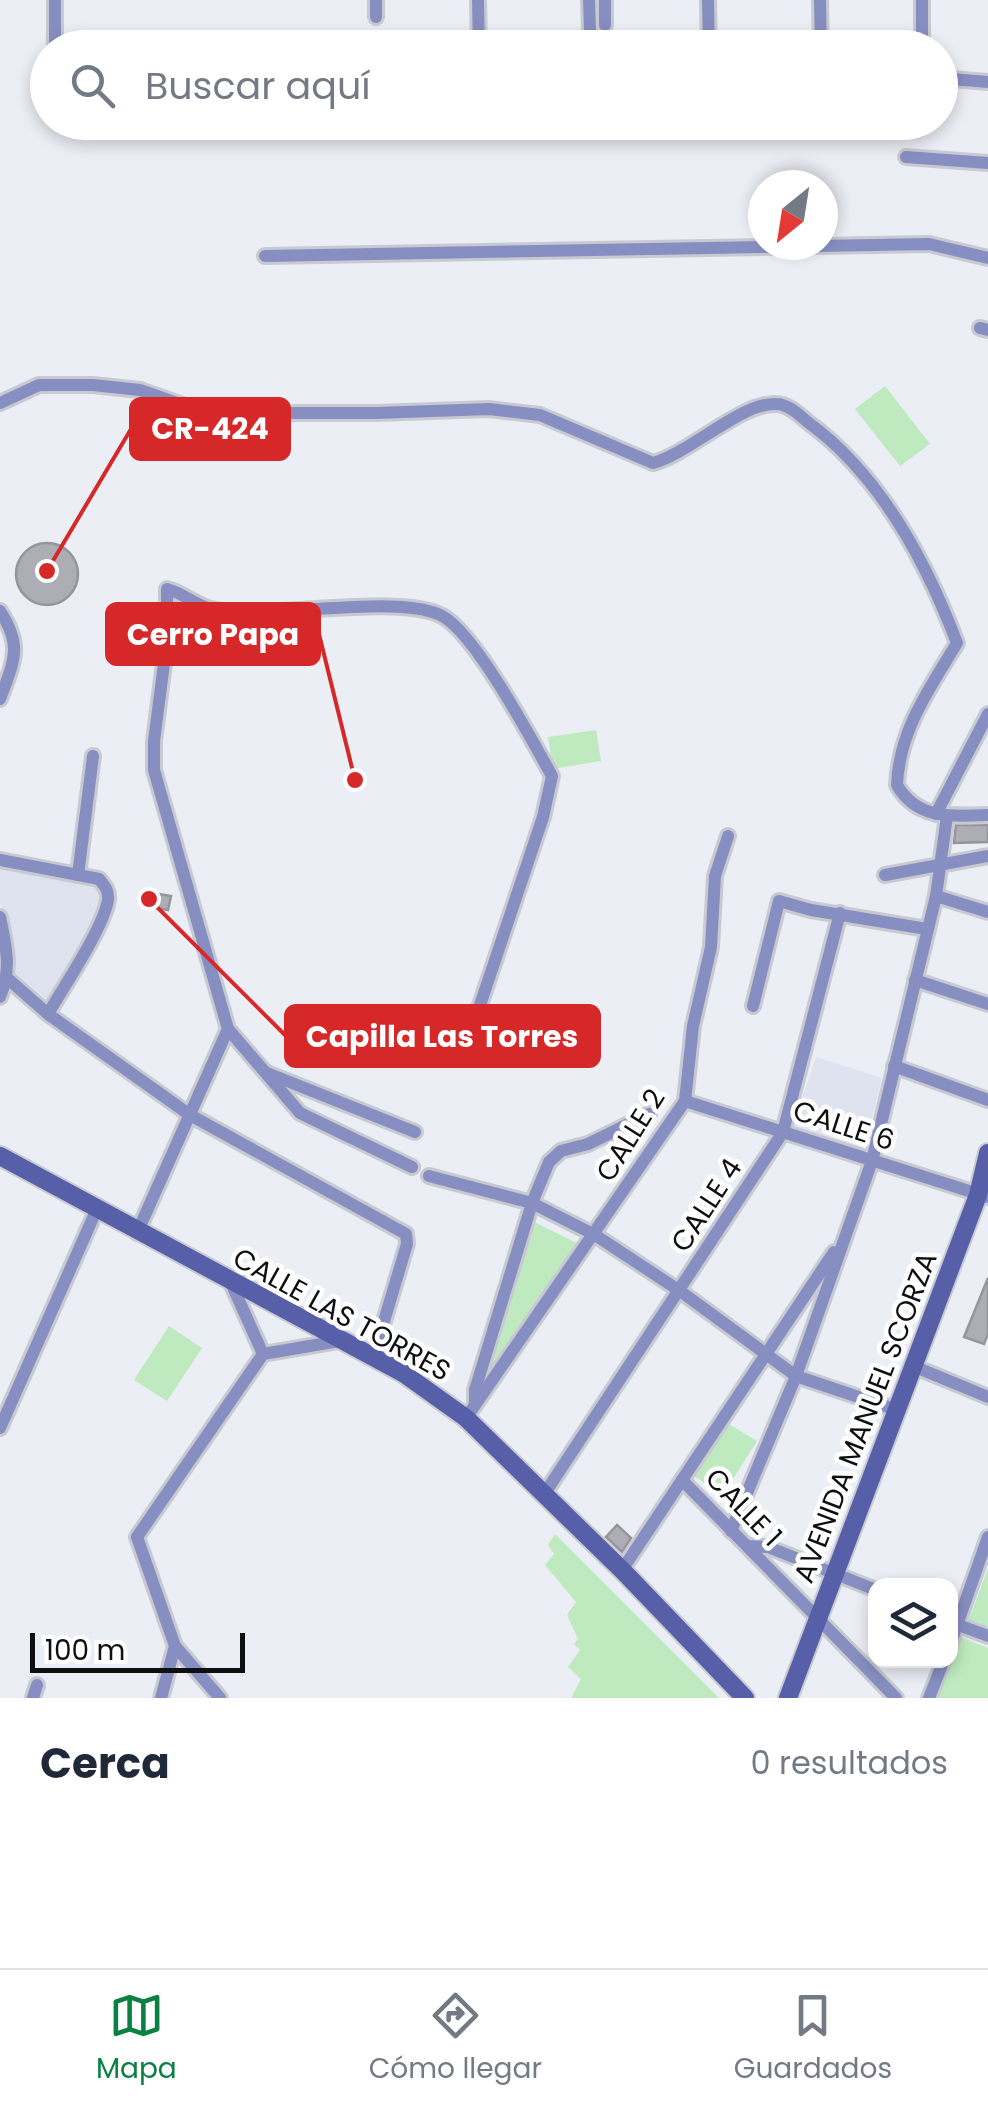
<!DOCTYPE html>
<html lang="es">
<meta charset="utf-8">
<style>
:root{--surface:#fff;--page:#f2f2f3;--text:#1f2937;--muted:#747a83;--line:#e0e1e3;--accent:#0b8043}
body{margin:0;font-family:Poppins,sans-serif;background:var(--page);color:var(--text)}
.controls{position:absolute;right:30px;bottom:30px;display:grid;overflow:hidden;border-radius:20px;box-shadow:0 5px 15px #0003}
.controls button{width:90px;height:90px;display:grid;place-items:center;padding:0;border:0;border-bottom:2px solid var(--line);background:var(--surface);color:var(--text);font:50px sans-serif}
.compass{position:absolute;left:748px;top:170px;width:90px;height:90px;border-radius:50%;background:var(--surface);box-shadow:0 5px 15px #0003;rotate:210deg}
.scale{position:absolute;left:30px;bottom:25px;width:215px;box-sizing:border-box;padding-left:10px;border:5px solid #0e0f11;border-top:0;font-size:28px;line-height:35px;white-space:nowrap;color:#0e0f11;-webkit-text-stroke:8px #fff;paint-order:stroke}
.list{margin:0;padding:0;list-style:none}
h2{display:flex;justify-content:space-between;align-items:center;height:130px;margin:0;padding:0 40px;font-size:42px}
h2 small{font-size:32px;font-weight:400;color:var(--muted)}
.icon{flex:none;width:55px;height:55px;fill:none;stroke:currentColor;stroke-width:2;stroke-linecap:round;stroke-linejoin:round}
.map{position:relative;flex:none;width:988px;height:1698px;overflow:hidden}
.search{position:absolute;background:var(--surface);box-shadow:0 5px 15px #0003;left:30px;right:30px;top:30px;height:110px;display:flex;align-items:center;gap:25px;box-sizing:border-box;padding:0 35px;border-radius:55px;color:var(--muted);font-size:38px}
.sheet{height:270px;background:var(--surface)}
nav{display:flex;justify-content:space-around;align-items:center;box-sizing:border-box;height:140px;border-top:2px solid var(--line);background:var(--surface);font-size:28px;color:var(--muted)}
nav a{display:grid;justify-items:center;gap:5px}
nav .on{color:var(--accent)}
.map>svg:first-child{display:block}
</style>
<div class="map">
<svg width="988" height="1698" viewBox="0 0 988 1698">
<rect width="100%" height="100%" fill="#eceef5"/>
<!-- built -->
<g fill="#dfe2ef">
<polygon points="0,864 94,880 104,899 48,1001 15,972 0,901"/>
<polygon points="816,1057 882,1078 863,1151 792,1127"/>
</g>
<!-- green -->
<g fill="#bfeabf">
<polygon points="885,386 930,444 900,466 855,409"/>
<polygon points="596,730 601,761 553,769 548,737"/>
<polygon points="534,1222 577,1243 483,1383"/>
<polygon points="169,1326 202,1348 167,1401 134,1380"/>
<polygon points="727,1423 757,1441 723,1495 694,1476"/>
<polygon points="555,1534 719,1698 571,1698 581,1679 568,1667 580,1650 574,1644 578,1639 567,1615 576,1602 545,1565 554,1554 548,1545"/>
<polygon points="988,1568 988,1629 968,1622"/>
<polygon points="959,1636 988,1648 988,1698 937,1698"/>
</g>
<!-- building -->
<g fill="#adaeb5" stroke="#95969c" stroke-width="2.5">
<circle cx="47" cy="574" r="31"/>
<polygon points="956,825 988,825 988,842 954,843"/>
<polygon points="147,892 171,896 168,910 144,906"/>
<polygon points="988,1278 988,1334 984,1344 964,1337"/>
<polygon points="617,1525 631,1538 622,1552 606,1537"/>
</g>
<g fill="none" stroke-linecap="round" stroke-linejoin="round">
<defs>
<g id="street">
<polyline points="55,0 55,46"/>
<polyline points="376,0 376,17"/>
<polyline points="478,0 479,48"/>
<polyline points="589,0 590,31"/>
<polyline points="605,0 605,25"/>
<polyline points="708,0 709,48"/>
<polyline points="820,0 821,48"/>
<polyline points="922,0 922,48"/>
<polyline points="940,78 988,82"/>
<polyline points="906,157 988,163"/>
<polyline points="265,256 929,244 988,258"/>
<polyline points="980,328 988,330"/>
<path d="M0,403L39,385H93L140,390L191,408L238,416L269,413H376L489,409L540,415L653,463C690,453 742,402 776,404C789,404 800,416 809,423C881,476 926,561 957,643C930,688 899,730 897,785C917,820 951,816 988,815"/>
<path d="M0,611C23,646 14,661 0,699"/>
<polyline points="936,814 988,714"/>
<path d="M0,860L99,879C105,886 109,891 108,900C103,929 64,986 48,1014"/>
<polyline points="78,875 93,756"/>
<polyline points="885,875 988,856"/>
<polyline points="936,896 988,912"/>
<path d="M0,917C6,946 12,969 0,997"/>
<polyline points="7,978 48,1014 190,1115 406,1234 407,1244 373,1358"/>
<polyline points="915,980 988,1004"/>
<polyline points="753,1006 779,901 811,910 927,929"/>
<polyline points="894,1066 988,1100"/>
<polyline points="267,1073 415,1132"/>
<polyline points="685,1101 988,1197"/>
<path d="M412,1167L300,1113L228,1029L154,770V741L167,640V589C184,593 197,607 215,610C272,620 404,592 444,617C477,637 532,740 552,776L543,817L471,1032L464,1040"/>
<polyline points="429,1176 532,1203 595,1235 680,1291 796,1376 897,1410"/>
<polyline points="137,1233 228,1029"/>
<polyline points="231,1283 263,1354"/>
<polyline points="913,1366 988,1397"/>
<polyline points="475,1402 475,1390 532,1203 549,1162 561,1151 588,1144 649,1114"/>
<polyline points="466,1418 685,1101 693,1026 711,947 715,876 728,836"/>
<polyline points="0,1428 96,1211"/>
<polyline points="682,1480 896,1698"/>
<polyline points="545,1493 783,1132 840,913"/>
<polyline points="731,1531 796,1376 872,1161 936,896 947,816"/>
<polyline points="747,1546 768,1547 876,1590"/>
<polyline points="622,1570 834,1252"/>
<polyline points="953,1623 988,1636"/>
<polyline points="950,1645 988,1537"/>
<polyline points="33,1698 37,1685"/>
<polyline points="161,1698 175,1646"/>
<polyline points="220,1698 175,1646 137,1537 263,1354 339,1341"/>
<polyline points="929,1698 944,1660"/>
</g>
<g id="secondary">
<polyline points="0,1156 403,1373 466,1418 622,1570 745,1698"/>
<polyline points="788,1698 978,1195 988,1153"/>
</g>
</defs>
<!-- street casing -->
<use href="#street" stroke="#c8cad1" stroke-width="18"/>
<!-- secondary casing -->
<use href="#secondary" stroke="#c8cad1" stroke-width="22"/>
<!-- street -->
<use href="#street" stroke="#878fc2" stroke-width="12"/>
<!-- secondary -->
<use href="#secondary" stroke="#585fa9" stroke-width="18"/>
</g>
<g text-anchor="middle" stroke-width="9" stroke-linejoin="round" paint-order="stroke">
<!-- street labels -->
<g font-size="28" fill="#0e0f11" stroke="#fff">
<text transform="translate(844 1125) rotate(18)" y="10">CALLE 6</text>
<text transform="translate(630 1135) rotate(-58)" y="10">CALLE 2</text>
<text transform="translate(706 1205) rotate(-57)" y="10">CALLE 4</text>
<text transform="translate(342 1314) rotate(29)" y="10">CALLE LAS TORRES</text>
<text transform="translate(865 1417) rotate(-69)" y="10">AVENIDA MANUEL SCORZA</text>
<text transform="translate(744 1507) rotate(46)" y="10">CALLE 1</text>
</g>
</g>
<!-- callouts -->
<path fill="none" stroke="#d62828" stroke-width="4" d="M47 571L131 429M355 780L319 634M149 899L286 1036"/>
<g fill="#d62828" stroke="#fff" stroke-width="4">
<circle cx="47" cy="571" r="10"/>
<circle cx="355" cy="780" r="10"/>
<circle cx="149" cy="899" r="10"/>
</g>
<g fill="#d62828" stroke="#d62828" stroke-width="4">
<rect x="131" y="399" width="158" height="60" rx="10"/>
<rect x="107" y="604" width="212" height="60" rx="10"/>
<rect x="286" y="1006" width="313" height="60" rx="10"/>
</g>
<g font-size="30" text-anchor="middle" font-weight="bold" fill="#fff">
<text x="210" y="439">CR-424</text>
<text x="213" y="645">Cerro Papa</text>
<text x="442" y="1047">Capilla Las Torres</text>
</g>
</svg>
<div class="controls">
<button><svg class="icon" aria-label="layers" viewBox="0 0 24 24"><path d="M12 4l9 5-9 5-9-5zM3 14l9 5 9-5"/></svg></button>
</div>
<svg class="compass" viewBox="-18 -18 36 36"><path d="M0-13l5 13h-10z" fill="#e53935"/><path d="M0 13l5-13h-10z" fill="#747a83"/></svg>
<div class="scale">100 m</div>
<div class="search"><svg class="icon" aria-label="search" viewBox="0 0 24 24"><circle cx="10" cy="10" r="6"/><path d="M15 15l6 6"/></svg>Buscar aquí</div>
</div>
<section class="sheet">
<h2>Cerca<small>0 resultados</small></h2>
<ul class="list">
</ul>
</section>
<nav>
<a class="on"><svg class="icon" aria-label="map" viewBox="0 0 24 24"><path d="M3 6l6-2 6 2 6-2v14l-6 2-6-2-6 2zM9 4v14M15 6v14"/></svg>Mapa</a>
<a><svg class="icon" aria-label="directions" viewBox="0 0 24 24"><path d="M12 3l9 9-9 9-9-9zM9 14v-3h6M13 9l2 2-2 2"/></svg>Cómo llegar</a>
<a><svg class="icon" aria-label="saved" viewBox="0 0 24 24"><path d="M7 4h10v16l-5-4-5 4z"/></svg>Guardados</a>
</nav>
